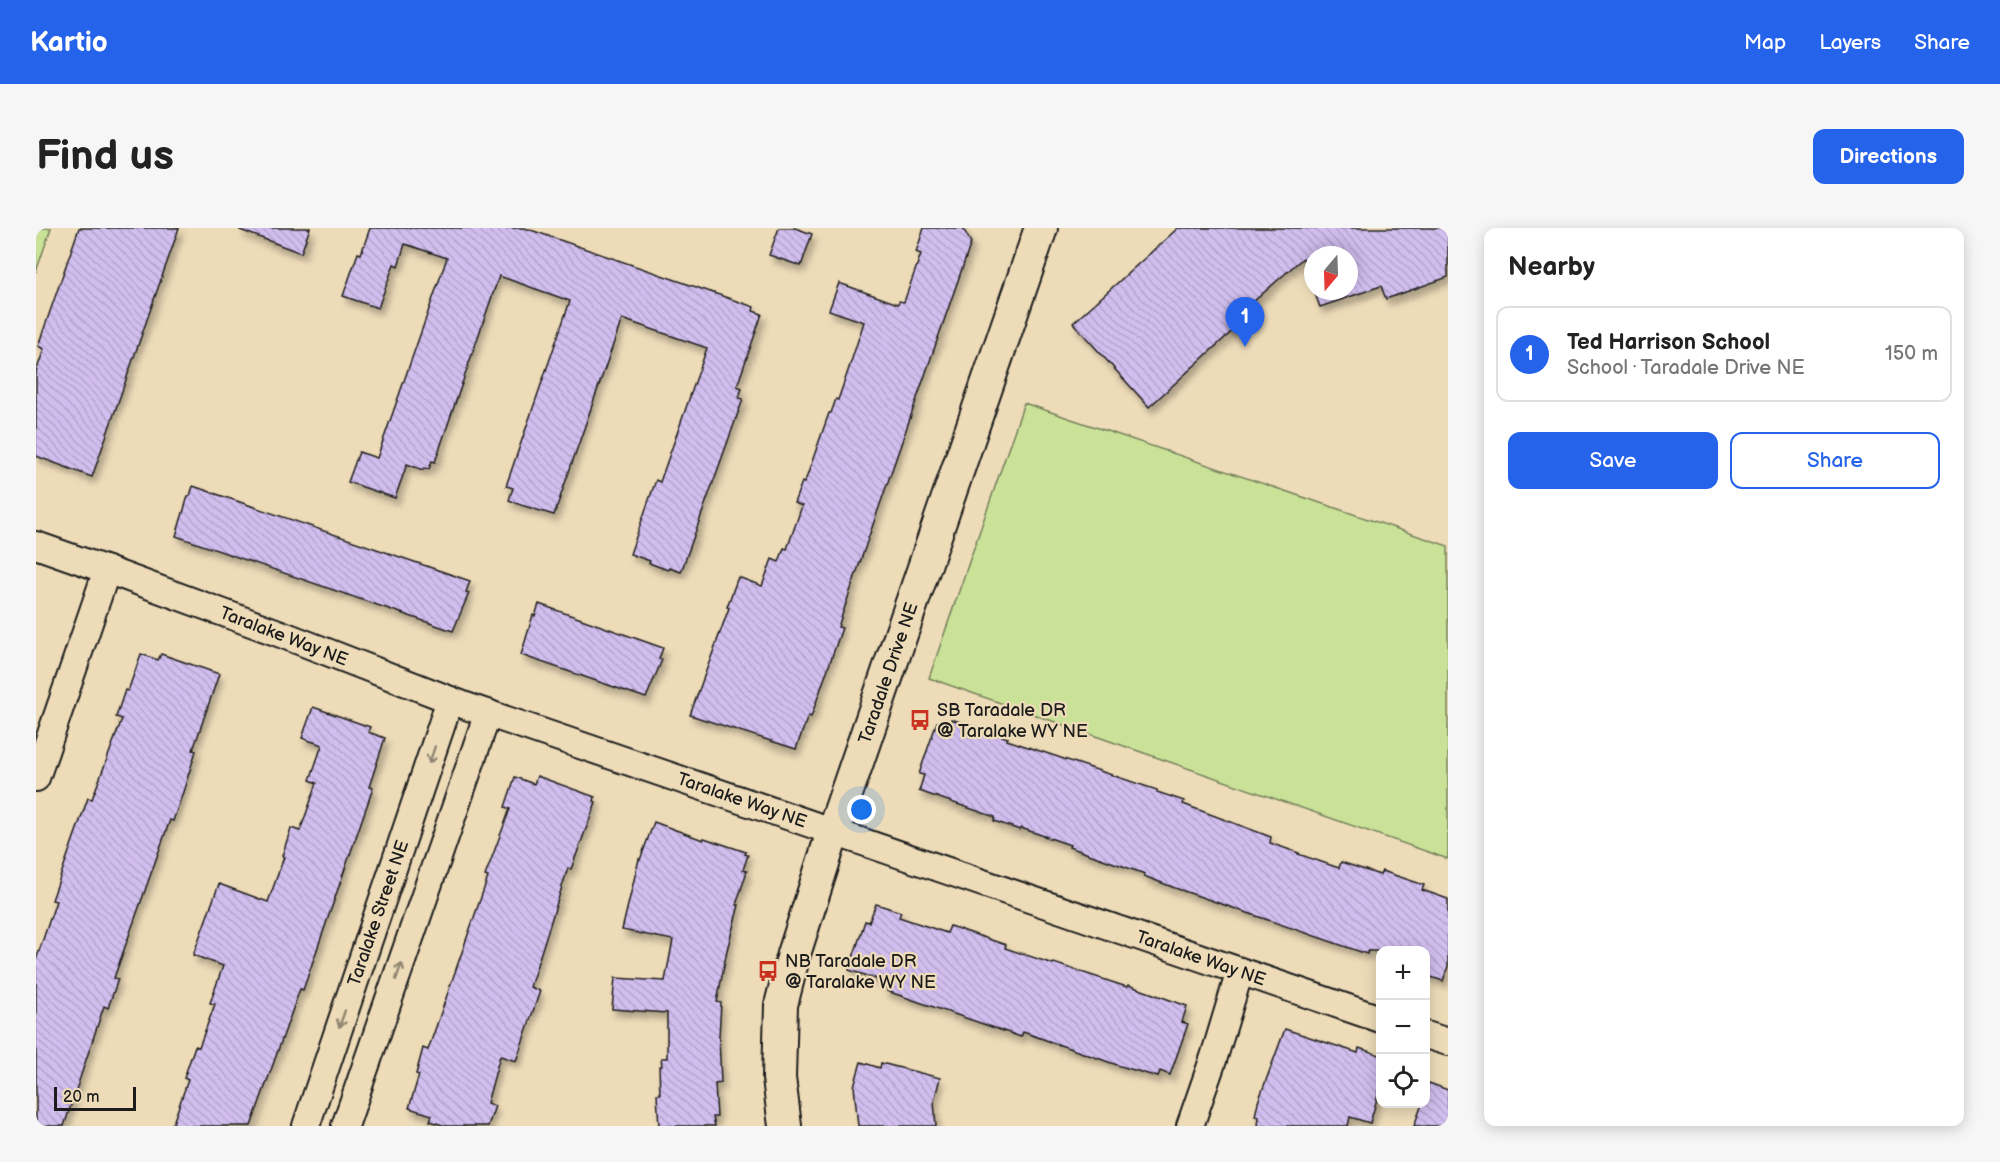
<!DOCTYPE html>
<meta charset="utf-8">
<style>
:root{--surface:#fff;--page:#f6f6f6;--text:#222;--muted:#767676;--line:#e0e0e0;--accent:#2563eb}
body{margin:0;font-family:"Balsamiq Sans",sans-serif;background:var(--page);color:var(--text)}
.controls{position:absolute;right:18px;bottom:18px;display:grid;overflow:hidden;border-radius:12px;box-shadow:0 3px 15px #0003}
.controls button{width:54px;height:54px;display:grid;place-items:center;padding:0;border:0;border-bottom:2px solid var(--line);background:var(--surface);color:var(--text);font:30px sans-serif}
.compass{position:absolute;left:1268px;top:18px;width:54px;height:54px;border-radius:50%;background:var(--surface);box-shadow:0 3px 15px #0003;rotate:199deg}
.scale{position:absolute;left:18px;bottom:15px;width:82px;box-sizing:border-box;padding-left:6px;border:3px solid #1c1c1c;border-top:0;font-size:16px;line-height:21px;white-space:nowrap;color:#1c1c1c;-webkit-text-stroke:4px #eedcb9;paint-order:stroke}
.you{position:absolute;left:826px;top:582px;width:21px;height:21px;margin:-15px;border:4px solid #fff;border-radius:50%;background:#1a73e8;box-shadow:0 0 0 9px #1a73e833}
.badge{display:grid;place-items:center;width:39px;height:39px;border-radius:50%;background:var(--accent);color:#fff;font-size:20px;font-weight:700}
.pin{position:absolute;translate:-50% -50px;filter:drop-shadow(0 2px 3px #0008)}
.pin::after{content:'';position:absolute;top:32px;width:21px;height:18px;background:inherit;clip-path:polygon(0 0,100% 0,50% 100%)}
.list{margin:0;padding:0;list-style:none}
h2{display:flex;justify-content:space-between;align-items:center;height:78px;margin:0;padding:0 24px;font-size:26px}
h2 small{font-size:20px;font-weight:400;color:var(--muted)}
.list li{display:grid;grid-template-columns:39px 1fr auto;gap:18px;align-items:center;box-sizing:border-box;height:96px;margin:0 12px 12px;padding:0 12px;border:2px solid var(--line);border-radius:12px}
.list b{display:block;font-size:22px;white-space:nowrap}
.list p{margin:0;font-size:20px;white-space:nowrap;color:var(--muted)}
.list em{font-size:20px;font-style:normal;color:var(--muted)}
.actions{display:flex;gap:12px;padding:18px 24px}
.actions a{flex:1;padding:14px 0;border:2px solid var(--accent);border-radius:12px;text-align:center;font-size:21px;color:var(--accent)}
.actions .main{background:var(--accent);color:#fff}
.icon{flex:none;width:33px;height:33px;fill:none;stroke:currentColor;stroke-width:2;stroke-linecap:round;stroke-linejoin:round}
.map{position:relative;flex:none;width:1412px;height:898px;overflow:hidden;border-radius:12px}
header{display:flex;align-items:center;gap:36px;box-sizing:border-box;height:84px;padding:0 30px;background:var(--accent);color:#fff}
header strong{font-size:28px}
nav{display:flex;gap:33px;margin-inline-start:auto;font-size:21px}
.intro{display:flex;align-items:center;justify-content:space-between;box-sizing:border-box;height:144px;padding:0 36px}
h1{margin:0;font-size:42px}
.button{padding:15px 27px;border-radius:12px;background:var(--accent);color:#fff;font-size:21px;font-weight:700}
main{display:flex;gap:36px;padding:0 36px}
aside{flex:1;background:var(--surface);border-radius:12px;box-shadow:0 3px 15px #0003}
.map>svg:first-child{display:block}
</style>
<header>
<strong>Kartio</strong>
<nav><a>Map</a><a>Layers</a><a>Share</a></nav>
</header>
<div class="intro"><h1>Find us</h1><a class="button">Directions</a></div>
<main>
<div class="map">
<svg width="1412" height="898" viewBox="0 0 1412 898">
<defs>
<pattern id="building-back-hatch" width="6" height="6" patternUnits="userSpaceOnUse" patternTransform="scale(1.5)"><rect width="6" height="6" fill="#d1beee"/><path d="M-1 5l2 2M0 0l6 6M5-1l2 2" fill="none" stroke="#b3a3cc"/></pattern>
<filter id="shadow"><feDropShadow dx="3.5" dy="6" stdDeviation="3" flood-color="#0004"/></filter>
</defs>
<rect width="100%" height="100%" fill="#eedcb9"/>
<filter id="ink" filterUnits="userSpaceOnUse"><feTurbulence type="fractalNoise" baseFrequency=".0167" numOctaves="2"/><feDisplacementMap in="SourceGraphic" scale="12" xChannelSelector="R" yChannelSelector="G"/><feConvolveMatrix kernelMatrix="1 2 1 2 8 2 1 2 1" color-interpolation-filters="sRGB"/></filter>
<g filter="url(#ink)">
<!-- green -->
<g fill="#cae298" stroke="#737f5a" stroke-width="1.5">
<polygon points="0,0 15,0 0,44"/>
<polygon points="988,175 1412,318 1412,631 893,450"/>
</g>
<!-- building -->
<g fill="url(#building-back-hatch)" stroke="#1c1c1c" stroke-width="1.5" filter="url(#shadow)">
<polygon points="43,0 143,0 56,249 0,228 0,144 8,121 2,118"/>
<polygon points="205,0 274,0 265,25 204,2"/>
<polygon points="334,0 489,0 718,79 717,83 726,86 701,158 706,160 703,170 707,171 645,344 633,340 632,342 613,335 614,333 594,326 620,252 624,254 671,120 586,91 518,287 485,277 473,272 477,260 470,258 534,73 463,48 399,234 396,233 393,241 388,240 387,242 371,236 359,270 312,254 323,224 341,230 411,30 369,16 362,38 358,36 342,80 307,68 322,25 325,26"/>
<polygon points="743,0 759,0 776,6 765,38 733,27"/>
<polygon points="888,0 927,0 935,15 832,311 802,399 806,400 775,489 772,488 760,521 654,487 693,380 691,379 702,349 726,358 736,331 743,334 748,320 751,321 766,278 758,275 766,254 768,255 771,248 793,185 795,185 800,171 802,172 811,146 828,94 793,82 803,55 862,76 863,73 868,74 885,26 880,24"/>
<polygon points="1142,0 1412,0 1412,49 1350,71 1345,58 1284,79 1278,63 1313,63 1313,27 1277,27 1277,60 1267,30 1200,89 1204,96 1113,179 1037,95"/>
<polygon points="157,258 434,353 430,364 433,365 417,403 140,308 152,268 154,268"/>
<polygon points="503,376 627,420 623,431 626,432 610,470 485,427 497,387 499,388"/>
<polygon points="105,426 122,432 125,426 183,446 157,522 160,523 148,561 137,593 134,592 79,747 78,750 82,751 72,780 68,778 28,898 0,898 0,732 20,673 16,672 52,570 56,571 86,491 80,489 89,462 92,463"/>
<polygon points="277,479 334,499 332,504 349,510 333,559 337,560 267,762 264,761 215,898 136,898 152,852 148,850 159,818 163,819 179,776 174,775 187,738 157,727 183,656 232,674 248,629 246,628 255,600 264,603 281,555 274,552 286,517 266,510"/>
<polygon points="915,491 972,510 971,512 1121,562 1121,564 1148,573 1147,576 1235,609 1234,615 1263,625 1262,626 1303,640 1305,634 1344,647 1346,643 1388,657 1386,662 1412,671 1412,738 1407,753 1389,747 1389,723 1332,723 1331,726 1139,660 1108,648 1109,646 1033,619 1034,617 985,600 984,602 958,593 959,589 883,563 888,547 883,546 901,494 913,498"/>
<polygon points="501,548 559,569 558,573 560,574 535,641 532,640 494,759 504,763 480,833 464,828 451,875 459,878 452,898 410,898 394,893 396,887 373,880 383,847 380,846 387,820 392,822 452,649 449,648 474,581 469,579 479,549 498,556"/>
<polygon points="618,594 667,612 668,610 710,624 709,626 712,627 707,642 711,643 700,677 703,677 691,722 681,774 685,775 683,809 685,855 679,856 681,889 677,889 679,898 623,898 621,866 624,866 623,838 626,838 625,830 631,830 631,785 576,781 579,750 629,753 637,712 586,702 603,631 604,632"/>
<polygon points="840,676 865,684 863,689 911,705 914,698 970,717 969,720 1017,736 1018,735 1091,759 1092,757 1151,778 1146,794 1152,796 1134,847 1124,843 1122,849 1084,838 987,804 985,809 851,763 852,761 848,759 850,754 813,742 829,693 833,694"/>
<polygon points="1249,801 1322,825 1323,820 1344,827 1344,860 1334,895 1314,889 1312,898 1222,898 1223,889 1219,888 1222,874"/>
<polygon points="825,834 844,840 845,835 904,850 898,873 900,898 822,898 818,858"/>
<polygon points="1393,855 1412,862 1412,898 1378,898 1386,876 1389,876 1389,866"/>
</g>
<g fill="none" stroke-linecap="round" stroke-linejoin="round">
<defs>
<g id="minor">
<polyline points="0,317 71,342 245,406 430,478 1344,791"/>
<polyline points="0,550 71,342"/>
<polyline points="1390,807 1412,814"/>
<polyline points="270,898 414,472"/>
<polyline points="309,898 452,485"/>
<polyline points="1154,898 1178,829 1204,743"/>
</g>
<polyline id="tertiary" points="749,898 743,850 745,777 758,726 797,604 1005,0"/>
</defs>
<!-- minor casing -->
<use href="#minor" stroke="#1c1c1c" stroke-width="30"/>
<!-- tertiary casing -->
<use href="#tertiary" stroke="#1c1c1c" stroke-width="36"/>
<!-- minor -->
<use href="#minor" stroke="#eedcb9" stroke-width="26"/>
<!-- tertiary -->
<use href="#tertiary" stroke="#eedcb9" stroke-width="32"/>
</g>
<!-- one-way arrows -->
<defs><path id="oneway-shaft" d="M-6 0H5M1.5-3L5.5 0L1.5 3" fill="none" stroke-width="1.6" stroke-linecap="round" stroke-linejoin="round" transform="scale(1.5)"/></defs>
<g stroke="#908672">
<use href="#oneway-shaft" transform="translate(396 527) rotate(109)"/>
<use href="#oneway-shaft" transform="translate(363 743) rotate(-71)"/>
<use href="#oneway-shaft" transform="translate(306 791) rotate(109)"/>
</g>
</g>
<!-- icons -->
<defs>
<symbol id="bus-bare" viewBox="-9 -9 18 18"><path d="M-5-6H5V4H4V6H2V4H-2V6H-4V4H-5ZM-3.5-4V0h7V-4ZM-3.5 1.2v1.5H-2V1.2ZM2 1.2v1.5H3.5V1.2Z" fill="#c8321e" stroke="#eedcb9" stroke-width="2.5" paint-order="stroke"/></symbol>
</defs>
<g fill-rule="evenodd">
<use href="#bus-bare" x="869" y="477" width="30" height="30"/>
<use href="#bus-bare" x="717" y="728" width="30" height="30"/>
</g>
<g text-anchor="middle" stroke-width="4.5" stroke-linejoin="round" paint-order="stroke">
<!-- street labels -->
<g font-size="18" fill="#1c1c1c" stroke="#eedcb9">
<text transform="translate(248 408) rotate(21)" y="6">Taralake Way NE</text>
<text transform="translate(852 445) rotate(-71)" y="6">Taradale Drive NE</text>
<text transform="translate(706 572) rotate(19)" y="6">Taralake Way NE</text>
<text transform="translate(342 685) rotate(-71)" y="6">Taralake Street NE</text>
<text transform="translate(1165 730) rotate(19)" y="6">Taralake Way NE</text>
</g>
<!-- poi labels -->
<g font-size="18" fill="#1c1c1c" stroke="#eedcb9" text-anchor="start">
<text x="901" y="488">SB Taradale DR<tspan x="901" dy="21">@ Taralake WY NE</tspan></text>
<text x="749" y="739">NB Taradale DR<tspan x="749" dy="21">@ Taralake WY NE</tspan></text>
</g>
</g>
</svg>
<div class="controls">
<button>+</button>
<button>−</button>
<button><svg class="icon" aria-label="locate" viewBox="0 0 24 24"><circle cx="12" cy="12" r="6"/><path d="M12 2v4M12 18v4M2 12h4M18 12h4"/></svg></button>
</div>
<svg class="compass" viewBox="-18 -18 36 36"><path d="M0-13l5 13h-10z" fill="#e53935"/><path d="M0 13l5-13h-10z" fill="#767676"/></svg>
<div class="scale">20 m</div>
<div class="you"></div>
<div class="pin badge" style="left:1209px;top:119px">1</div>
</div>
<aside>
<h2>Nearby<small></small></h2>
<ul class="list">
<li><span class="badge">1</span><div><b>Ted Harrison School</b><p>School · Taradale Drive NE</p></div><em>150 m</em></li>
</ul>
<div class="actions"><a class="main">Save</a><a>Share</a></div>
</aside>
</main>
